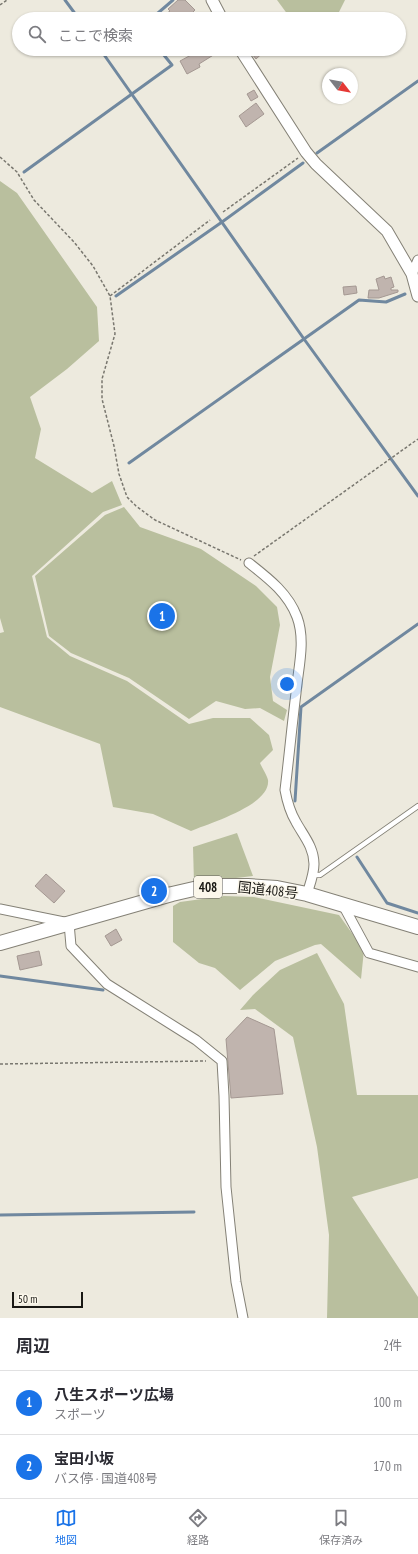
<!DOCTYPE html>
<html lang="ja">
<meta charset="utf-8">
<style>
:root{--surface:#fff;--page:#f2f2f3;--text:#2b2b33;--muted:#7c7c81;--line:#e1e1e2;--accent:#1a73e8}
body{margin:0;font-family:"PT Sans Narrow","Noto Sans JP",sans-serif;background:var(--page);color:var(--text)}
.compass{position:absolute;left:322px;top:68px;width:36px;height:36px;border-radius:50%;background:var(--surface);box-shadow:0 1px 3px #0004;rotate:121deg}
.scale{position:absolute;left:12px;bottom:10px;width:71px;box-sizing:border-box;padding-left:4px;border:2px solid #191814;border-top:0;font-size:11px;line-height:14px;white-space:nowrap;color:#191814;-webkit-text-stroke:3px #fbf7eb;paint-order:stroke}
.you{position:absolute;left:287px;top:684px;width:14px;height:14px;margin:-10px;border:3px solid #fff;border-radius:50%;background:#1a73e8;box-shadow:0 0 0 6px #1a73e833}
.badge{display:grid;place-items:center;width:26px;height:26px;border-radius:50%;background:var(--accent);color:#fff;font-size:13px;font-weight:700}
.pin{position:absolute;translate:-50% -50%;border:2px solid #fff;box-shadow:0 1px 4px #0006}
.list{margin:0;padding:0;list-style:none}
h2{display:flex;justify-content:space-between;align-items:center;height:52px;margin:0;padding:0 16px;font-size:17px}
h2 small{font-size:13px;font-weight:400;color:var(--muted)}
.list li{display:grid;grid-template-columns:26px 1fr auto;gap:12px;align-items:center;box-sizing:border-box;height:64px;padding:0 16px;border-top:1px solid var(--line)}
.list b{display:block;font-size:15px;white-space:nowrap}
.list p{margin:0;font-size:13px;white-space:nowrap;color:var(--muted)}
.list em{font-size:13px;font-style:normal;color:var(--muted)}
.icon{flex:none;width:22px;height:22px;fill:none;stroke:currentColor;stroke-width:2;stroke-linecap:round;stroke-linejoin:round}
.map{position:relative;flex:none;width:418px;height:1318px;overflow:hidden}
.search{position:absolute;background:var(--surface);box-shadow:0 1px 3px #0004;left:12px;right:12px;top:12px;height:44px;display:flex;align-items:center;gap:10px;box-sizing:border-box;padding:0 14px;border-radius:22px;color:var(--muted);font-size:15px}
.sheet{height:180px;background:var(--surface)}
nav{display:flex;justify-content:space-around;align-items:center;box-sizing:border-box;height:56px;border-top:1px solid var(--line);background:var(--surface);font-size:11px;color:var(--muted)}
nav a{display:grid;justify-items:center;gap:2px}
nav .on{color:var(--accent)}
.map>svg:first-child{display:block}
</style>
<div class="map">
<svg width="418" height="1318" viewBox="0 0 418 1318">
<rect width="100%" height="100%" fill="#edeade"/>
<!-- green -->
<g fill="#b9bf9e">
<polygon points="277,0 345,0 338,14 334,19 291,19"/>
<path d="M0,181L17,193L97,307L99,341L67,369L30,397L41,429L35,458L92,493L112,481L122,505L103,512L32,576L47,637L70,656L127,681L189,724L213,718H250L269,735L273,750L260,763C262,768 267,775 268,780C271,805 210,823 191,831L153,814L113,807L100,744L0,707V633L4,632L0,618Z"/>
<polygon points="124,507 140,527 201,549 256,586 277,607 280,625 270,677 273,701 287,710 284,721 260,708 245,709 216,701 189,719 129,678 71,653 49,636 35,576 105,515"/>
<polygon points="237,833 253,876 194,883 193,847"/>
<polygon points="224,896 254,897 339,915 364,950 361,979 321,944 315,945 275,961 240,990 215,968 199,963 173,942 173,906 180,902"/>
<polygon points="317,953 344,1004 357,1095 418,1095 418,1178 352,1197 418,1297 418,1318 327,1318 329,1235 317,1147 293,1037 255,1009 240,1010 253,995 280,970"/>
</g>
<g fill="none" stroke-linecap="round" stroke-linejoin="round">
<!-- stream -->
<g stroke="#70889f" stroke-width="3">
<polyline points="65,0 79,19"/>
<polyline points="151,19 173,0"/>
<polyline points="100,49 304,339 418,496"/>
<polyline points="317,153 418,81"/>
<polyline points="24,172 172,65 159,49"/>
<polyline points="116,296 222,222 303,163"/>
<polyline points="129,463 359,300 386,302 405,294"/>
<polyline points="295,801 301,707 418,624"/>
<polyline points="357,857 387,903 418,913"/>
<polyline points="0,976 103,990"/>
<polyline points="0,1215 194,1212"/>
</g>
</g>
<!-- building -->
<g fill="#c0b4ae" stroke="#a49892">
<polygon points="178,0 185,0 195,10 186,19 159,19 170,11 168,9"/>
<polygon points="202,49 223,49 199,64 200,67 187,74 180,61"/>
<polygon points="248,49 267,49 256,59"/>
<polygon points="254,90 258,97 251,101 247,94"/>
<polygon points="256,103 264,114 246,127 239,116"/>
<polygon points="384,276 385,279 391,277 394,287 391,288 391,290 398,290 398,292 379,298 368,298 369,290 379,290 376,279"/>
<polygon points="356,286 357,293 344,295 343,287"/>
<polygon points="46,874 65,891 54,903 35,886"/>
<polygon points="116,929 122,940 111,946 105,936"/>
<polygon points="39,951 42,965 20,970 17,956"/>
<polygon points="247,1017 274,1029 283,1094 231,1098 226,1039"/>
</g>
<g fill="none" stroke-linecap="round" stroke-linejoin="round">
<defs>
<polyline id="service" points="312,875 320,875 418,806"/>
<g id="minor">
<polyline points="412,274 418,260"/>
<path d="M249,563C268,578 288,593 297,617C306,641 298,669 296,693C292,725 289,757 285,790C287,801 290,812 296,822C303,835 314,847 314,864C314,874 310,884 307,894"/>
<polyline points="343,905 369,953 418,967"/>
<polyline points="0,909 69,923 71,946 107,984 196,1040 222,1061 224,1096 226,1187 236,1282 243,1318"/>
</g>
<g id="tertiary">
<polyline points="212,0 222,19"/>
<polyline points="240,49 306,152 316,164 387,231 412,274 418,296"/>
</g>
<polyline id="trunk" points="0,943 172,894 198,888 219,886 248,886 277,888 307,894 418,927"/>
</defs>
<!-- service casing -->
<use href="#service" stroke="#848176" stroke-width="6"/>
<!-- minor casing -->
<use href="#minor" stroke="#848176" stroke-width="11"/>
<!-- tertiary casing -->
<use href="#tertiary" stroke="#848176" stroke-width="13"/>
<!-- trunk casing -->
<use href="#trunk" stroke="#848176" stroke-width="16"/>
<!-- path -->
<g stroke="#79776f" stroke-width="1.5" stroke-dasharray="3 2" stroke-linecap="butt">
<polyline points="0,5 7,0"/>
<polyline points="0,157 17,172 34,200 74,242 93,266 110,296 115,334 102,379 102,399 114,446 119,474 127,497 136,506 155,520 241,560"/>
<polyline points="223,212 298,158"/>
<polyline points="110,296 210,220"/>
<polyline points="254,556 418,439"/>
<polyline points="0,1064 206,1061"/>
</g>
<!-- service -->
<use href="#service" stroke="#fff" stroke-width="4.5"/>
<!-- minor -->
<use href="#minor" stroke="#fff" stroke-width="9"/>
<!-- tertiary -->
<use href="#tertiary" stroke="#fff" stroke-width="11"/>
<!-- trunk -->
<use href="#trunk" stroke="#fff" stroke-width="14"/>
</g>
<g text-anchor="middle" stroke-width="3" stroke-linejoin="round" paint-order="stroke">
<!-- shield labels -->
<rect fill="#fbf7eb" stroke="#5d5b54" stroke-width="1" x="194" y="876" width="28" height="22" rx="3"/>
<g font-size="13" font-weight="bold" fill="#191814">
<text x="208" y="892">408</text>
</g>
<!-- street labels -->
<g font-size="14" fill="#191814" stroke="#fbf7eb">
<text transform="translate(268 890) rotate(6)" y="5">国道408号</text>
</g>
</g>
</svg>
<svg class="compass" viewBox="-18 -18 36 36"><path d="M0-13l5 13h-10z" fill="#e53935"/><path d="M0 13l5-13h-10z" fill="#7c7c81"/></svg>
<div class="scale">50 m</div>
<div class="you"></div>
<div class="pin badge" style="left:162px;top:616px">1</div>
<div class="pin badge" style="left:154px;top:891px">2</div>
<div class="search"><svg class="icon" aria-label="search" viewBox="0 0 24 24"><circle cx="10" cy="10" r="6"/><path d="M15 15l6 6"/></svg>ここで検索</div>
</div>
<section class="sheet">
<h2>周辺<small>2件</small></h2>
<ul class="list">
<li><span class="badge">1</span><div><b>八生スポーツ広場</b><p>スポーツ</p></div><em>100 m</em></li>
<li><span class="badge">2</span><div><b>宝田小坂</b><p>バス停 · 国道408号</p></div><em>170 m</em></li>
</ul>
</section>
<nav>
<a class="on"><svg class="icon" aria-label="map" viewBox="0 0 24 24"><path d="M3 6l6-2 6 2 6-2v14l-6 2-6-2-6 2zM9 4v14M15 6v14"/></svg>地図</a>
<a><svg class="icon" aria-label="directions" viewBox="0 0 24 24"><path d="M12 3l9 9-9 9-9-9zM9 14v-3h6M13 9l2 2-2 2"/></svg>経路</a>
<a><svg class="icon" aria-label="saved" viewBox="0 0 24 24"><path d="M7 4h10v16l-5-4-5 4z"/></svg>保存済み</a>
</nav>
